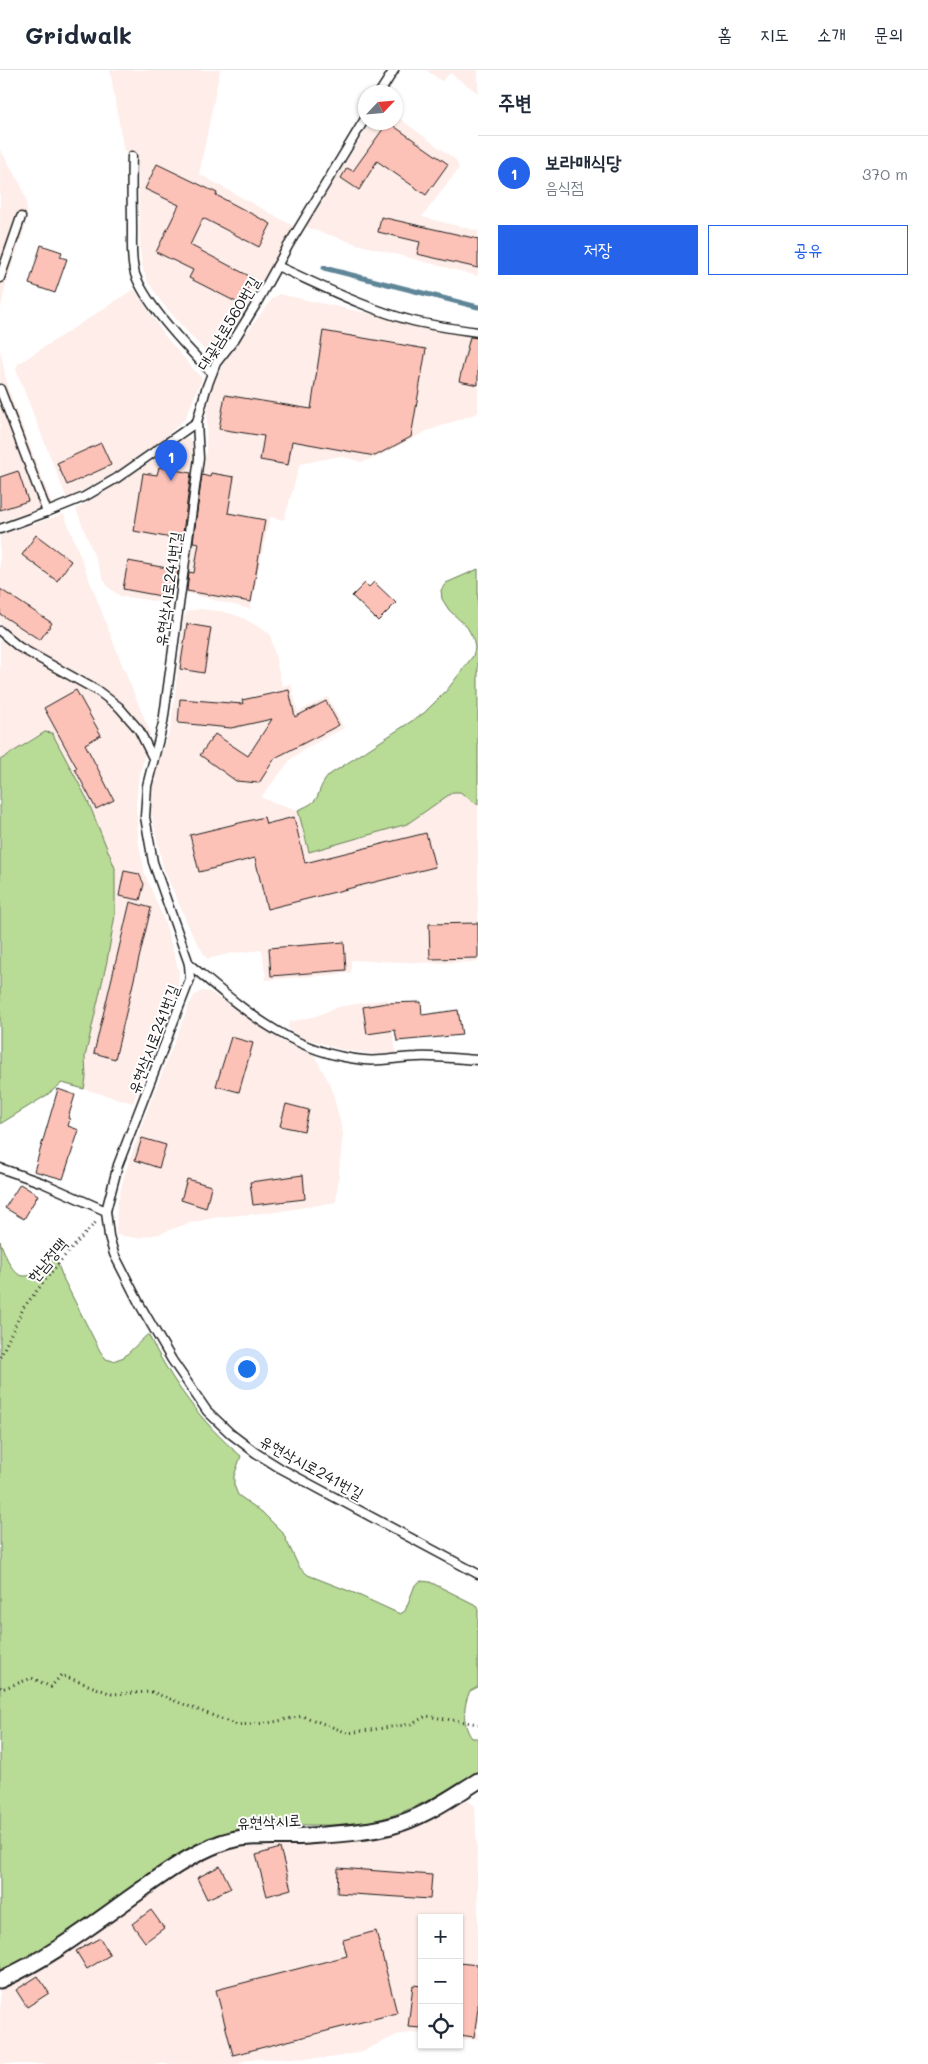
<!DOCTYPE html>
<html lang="ko">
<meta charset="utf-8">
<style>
:root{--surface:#fff;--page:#f2f2f3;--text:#1f2937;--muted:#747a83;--line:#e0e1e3;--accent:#2563eb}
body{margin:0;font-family:Mali,"Poor Story",sans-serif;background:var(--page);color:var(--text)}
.controls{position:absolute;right:15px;bottom:15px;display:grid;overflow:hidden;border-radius:0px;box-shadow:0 1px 4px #0004}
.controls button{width:45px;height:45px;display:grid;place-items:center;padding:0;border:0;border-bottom:1px solid var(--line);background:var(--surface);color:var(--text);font:25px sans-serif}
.compass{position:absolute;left:358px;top:15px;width:45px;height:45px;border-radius:50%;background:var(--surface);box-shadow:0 1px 4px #0004;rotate:64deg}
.you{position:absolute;left:246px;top:1298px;width:18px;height:18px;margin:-12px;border:4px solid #fff;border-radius:50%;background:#1a73e8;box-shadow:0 0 0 8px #1a73e833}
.badge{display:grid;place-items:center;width:32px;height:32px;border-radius:50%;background:var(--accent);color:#fff;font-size:16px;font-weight:700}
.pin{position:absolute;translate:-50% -41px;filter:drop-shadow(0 1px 2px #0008)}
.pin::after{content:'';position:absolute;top:26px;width:18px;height:15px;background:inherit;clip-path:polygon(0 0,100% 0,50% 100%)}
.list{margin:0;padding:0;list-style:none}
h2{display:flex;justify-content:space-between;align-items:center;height:65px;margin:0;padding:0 20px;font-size:21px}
h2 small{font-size:16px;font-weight:400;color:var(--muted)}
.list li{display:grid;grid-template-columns:32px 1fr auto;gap:15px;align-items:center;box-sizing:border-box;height:75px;padding:0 20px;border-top:1px solid var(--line)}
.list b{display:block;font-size:19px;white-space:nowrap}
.list p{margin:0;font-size:16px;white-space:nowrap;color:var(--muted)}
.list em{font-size:16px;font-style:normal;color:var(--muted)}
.actions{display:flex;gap:10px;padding:15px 20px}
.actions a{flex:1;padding:11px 0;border:1px solid var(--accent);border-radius:0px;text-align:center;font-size:18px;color:var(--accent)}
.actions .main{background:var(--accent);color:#fff}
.icon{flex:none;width:28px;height:28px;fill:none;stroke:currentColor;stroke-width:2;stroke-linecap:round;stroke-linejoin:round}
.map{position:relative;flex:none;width:478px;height:1994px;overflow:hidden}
header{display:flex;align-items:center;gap:30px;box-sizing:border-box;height:70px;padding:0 25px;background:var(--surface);border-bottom:1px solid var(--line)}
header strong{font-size:24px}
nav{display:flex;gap:28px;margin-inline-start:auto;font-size:18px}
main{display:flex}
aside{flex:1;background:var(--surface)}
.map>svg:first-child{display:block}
</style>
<header>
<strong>Gridwalk</strong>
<nav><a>홈</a><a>지도</a><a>소개</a><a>문의</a></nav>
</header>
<main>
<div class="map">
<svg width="478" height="1994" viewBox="0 0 478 1994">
<rect width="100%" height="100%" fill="#fff"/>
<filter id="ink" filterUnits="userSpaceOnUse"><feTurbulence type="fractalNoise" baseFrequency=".02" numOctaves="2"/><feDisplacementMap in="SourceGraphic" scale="10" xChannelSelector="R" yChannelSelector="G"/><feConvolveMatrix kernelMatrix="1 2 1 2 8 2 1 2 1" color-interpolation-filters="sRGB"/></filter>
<g filter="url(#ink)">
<!-- built -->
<g fill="#feede9">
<polygon points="110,0 220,0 199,104 295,157 238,251 214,284 209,285 192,267 162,233 147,210 142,196 140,181 138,83 124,82"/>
<polygon points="426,0 478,0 478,23 450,3 442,11"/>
<polygon points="396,46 456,90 459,98 422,147 478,161 478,206 357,174 306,157 370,53 396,52"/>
<polygon points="0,79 21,115 26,130 27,143 25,157 7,210 0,241"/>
<polygon points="134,219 165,266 202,309 185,349 164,368 117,401 67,429 16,300 18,294"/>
<polygon points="279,224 380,246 412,256 478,267 478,343 427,361 375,388 362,392 340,386 300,394 284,450 270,447 250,539 186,523 206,382 207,344 211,321 223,294 272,229"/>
<polygon points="0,279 8,319 52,434 0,452"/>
<polygon points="189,368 192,373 194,384 171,529 167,532 160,532 120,526 108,517 103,508 76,439 127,408 184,369"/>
<polygon points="64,444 121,592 150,662 138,712 136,734 138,770 145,804 165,853 179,902 178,915 133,1033 84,1019 86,1008 85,987 107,891 87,729 52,663 37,666 0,690 0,465"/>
<polygon points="200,539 219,541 232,544 245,549 270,564 282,616 291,614 298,642 328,627 344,658 308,677 292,688 261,727 275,734 298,740 309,782 407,754 453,722 460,722 478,735 478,892 433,893 351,890 351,903 266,910 262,880 233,883 207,889 192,864 163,797 151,741 152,715 157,696 171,657 184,547 188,541"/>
<polygon points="201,921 210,922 281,971 314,985 331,1016 343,1063 336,1132 276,1142 217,1147 186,1154 159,1164 137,1168 116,1165 117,1135 124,1106 145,1046 189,935 194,926"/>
<polygon points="388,929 396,983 375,984 343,980 298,966 288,958 289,952 316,946 338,937"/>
<polygon points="466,1729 475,1736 478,1808 478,1969 459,1970 459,1848 422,1848 422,1964 410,1963 397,1965 361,1982 347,1985 329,1988 248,1989 238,1994 0,1994 0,1919 24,1908 60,1886 199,1792 216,1784 235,1778 368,1768 392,1765 435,1747"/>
</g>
<!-- green -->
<g fill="#b8db96" stroke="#6a7c59">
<path d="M478,499V735L460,722H453L407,754L309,782L298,740C326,729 312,725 329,705L424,643L447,620L473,586L475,578L473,568L467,557L449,540L442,529L441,520L446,513Z"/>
<polygon points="45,662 52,663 87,729 115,798 115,845 107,891 85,987 86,1008 84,1019 62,1013 47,1025 0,1054 0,690"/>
<path d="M0,1171C14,1210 23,1218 55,1187L64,1210L100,1281L106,1289L113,1291L124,1287L148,1264C171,1310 201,1353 241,1386L234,1406V1415L238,1425L262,1442L283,1463L299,1497L308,1505L354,1523L400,1544L405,1541L415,1515L421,1511L430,1512L478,1536V1617L470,1621C463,1636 462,1655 472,1668H478V1702C439,1725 399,1750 353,1754C314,1758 266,1749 229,1762C189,1775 155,1801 121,1825C82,1853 43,1881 0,1902Z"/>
</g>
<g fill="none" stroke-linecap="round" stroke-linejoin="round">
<!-- stream -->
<polyline stroke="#5e8698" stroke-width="5" points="324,198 478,237"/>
</g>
<!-- building -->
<g fill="#fdc2b7" stroke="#1c1c1c">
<polygon points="388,52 448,94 426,125 377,91 359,120 341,108 347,98 353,101"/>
<polygon points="157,94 217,123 216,125 271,154 259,177 203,148 190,175 253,208 240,234 189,208 193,200 156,182 179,135 145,119"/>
<polygon points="381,147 478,169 478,198 417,184 420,172 378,162"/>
<polygon points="41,175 62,182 60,187 67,189 55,223 29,214"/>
<polygon points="323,261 426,279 411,367 375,386 292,371 288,395 260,390 264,366 219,359 225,325 311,339"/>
<polygon points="470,267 478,268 478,315 459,311"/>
<polygon points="101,373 111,395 67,415 57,393"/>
<polygon points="159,397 191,403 182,470 134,461 143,403 157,405"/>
<polygon points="18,401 28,431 0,440 0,407"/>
<polygon points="211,403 234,407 228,443 265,450 251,532 187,521 189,502 194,503 199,473 193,472 202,405 210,407"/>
<polygon points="36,465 71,491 57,511 22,485"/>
<polygon points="128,491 178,500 176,519 168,517 166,527 123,519"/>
<polygon points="374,512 396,533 378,551 352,526 365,513 369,517"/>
<polygon points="0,519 52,553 40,570 0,544"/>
<polygon points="187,554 211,558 204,603 180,599"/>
<polygon points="76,620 101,665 85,674 114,730 96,739 75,699 77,698 44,638"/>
<polygon points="289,620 295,647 326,631 339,655 275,688 259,713 236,711 200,685 215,664 248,686 272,649 231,658 178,653 180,629 243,634 242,630"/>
<polygon points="264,747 266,754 294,747 305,793 426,763 435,797 267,839 255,788 199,802 190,765"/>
<polygon points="124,801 139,804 144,814 140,830 119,826"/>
<polygon points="130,832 151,838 115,989 94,983"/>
<polygon points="478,853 478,888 430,889 429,854"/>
<polygon points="344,872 346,900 271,906 269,878"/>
<polygon points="421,932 422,945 458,940 462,965 397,971 395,960 367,964 363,937 386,933"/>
<polygon points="231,967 253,973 239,1022 216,1016"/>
<polygon points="58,1019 75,1025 68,1048 70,1049 68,1056 79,1060 63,1109 34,1101"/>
<polygon points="286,1034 309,1040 304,1061 280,1056"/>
<polygon points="142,1068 166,1075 159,1098 135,1090"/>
<polygon points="303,1105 305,1129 253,1135 250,1112"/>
<polygon points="187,1109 211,1116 206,1138 181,1130"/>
<polygon points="20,1114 38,1125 24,1149 5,1138"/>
<polygon points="280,1778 291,1819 267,1826 256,1785"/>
<polygon points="220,1796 231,1818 207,1829 197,1808"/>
<polygon points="338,1798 432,1805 430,1829 337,1823"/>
<polygon points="151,1840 164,1858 145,1872 132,1854"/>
<polygon points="376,1861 397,1943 233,1985 216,1920 347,1886 343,1870"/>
<polygon points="100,1868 110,1885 87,1899 76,1881"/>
<polygon points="459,1893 478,1895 478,1938 474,1967 459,1965"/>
<polygon points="38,1906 49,1923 27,1937 16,1920"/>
<polygon points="413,1915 422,1916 422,1958 408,1957"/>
</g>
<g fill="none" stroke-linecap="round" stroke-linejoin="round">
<defs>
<g id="lane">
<polyline points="380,22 394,0"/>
<path d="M132,86C131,111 132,137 132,162C132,176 131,191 135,204C146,235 189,280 212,303"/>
<path d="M277,196C322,216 366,239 413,251C434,256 456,259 478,262"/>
<polyline points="0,208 21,147"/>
<polyline points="0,319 47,442 84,427 117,408 197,352 206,319 216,293 234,270 255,236 288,176 366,47"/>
<polyline points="197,352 199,388 163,653 147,716 145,747 153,792 189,894 190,909 118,1095 106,1141 109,1166 114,1184 140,1235 172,1290 207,1341 231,1364 256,1383 280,1398 478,1504"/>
<polyline points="0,459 47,442"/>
<polyline points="0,561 19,577 98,621 119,637 139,660 153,688"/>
<path d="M189,894C243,939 290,983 364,990C382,992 399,987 417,987C437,986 458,989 478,990"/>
<polyline points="0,1098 43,1113 106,1141"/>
</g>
<path id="street" d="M0,1910C50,1888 93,1854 137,1823C163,1804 191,1784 221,1773C249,1763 279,1768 308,1766C335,1764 364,1763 391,1756C423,1748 450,1728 478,1711"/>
</defs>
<!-- lane casing -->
<use href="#lane" stroke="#1c1c1c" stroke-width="11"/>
<!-- street casing -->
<use href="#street" stroke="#1c1c1c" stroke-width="19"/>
<!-- path -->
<g stroke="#1c1c1c" stroke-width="3" stroke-dasharray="1 4" stroke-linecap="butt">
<polyline points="0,1287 24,1237 62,1189 96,1152"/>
<polyline points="0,1617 2,1619 32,1608 51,1617 61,1605 112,1624 152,1622 237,1655 268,1653 303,1646 348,1663 412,1654 426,1646 478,1654"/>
</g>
<!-- lane -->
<use href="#lane" stroke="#fff" stroke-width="8"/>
<!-- street -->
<use href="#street" stroke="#fff" stroke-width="15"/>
</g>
</g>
<g text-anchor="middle" stroke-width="4" stroke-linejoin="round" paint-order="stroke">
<!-- street labels -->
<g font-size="16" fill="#1c1c1c" stroke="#fff">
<text transform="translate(228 253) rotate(-59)" y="6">대곶남로560번길</text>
<text transform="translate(168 519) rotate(-82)" y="6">유현삭시로241번길</text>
<text transform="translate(153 969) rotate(-69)" y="6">유현삭시로241번길</text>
<text transform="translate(47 1190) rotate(-50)" y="6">한남정맥</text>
<text transform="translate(312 1397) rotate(29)" y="6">유현삭시로241번길</text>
<text transform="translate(269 1751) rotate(-3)" y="6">유현삭시로</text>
</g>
</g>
</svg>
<div class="controls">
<button>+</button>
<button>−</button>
<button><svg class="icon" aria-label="locate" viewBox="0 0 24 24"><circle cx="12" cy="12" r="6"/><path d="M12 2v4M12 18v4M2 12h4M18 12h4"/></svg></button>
</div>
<svg class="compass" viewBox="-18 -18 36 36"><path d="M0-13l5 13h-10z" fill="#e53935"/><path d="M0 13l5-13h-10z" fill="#747a83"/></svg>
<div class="you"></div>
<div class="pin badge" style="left:171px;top:411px">1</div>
</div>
<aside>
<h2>주변<small></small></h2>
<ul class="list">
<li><span class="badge">1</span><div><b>보라매식당</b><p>음식점</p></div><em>370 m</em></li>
</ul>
<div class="actions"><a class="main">저장</a><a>공유</a></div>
</aside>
</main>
